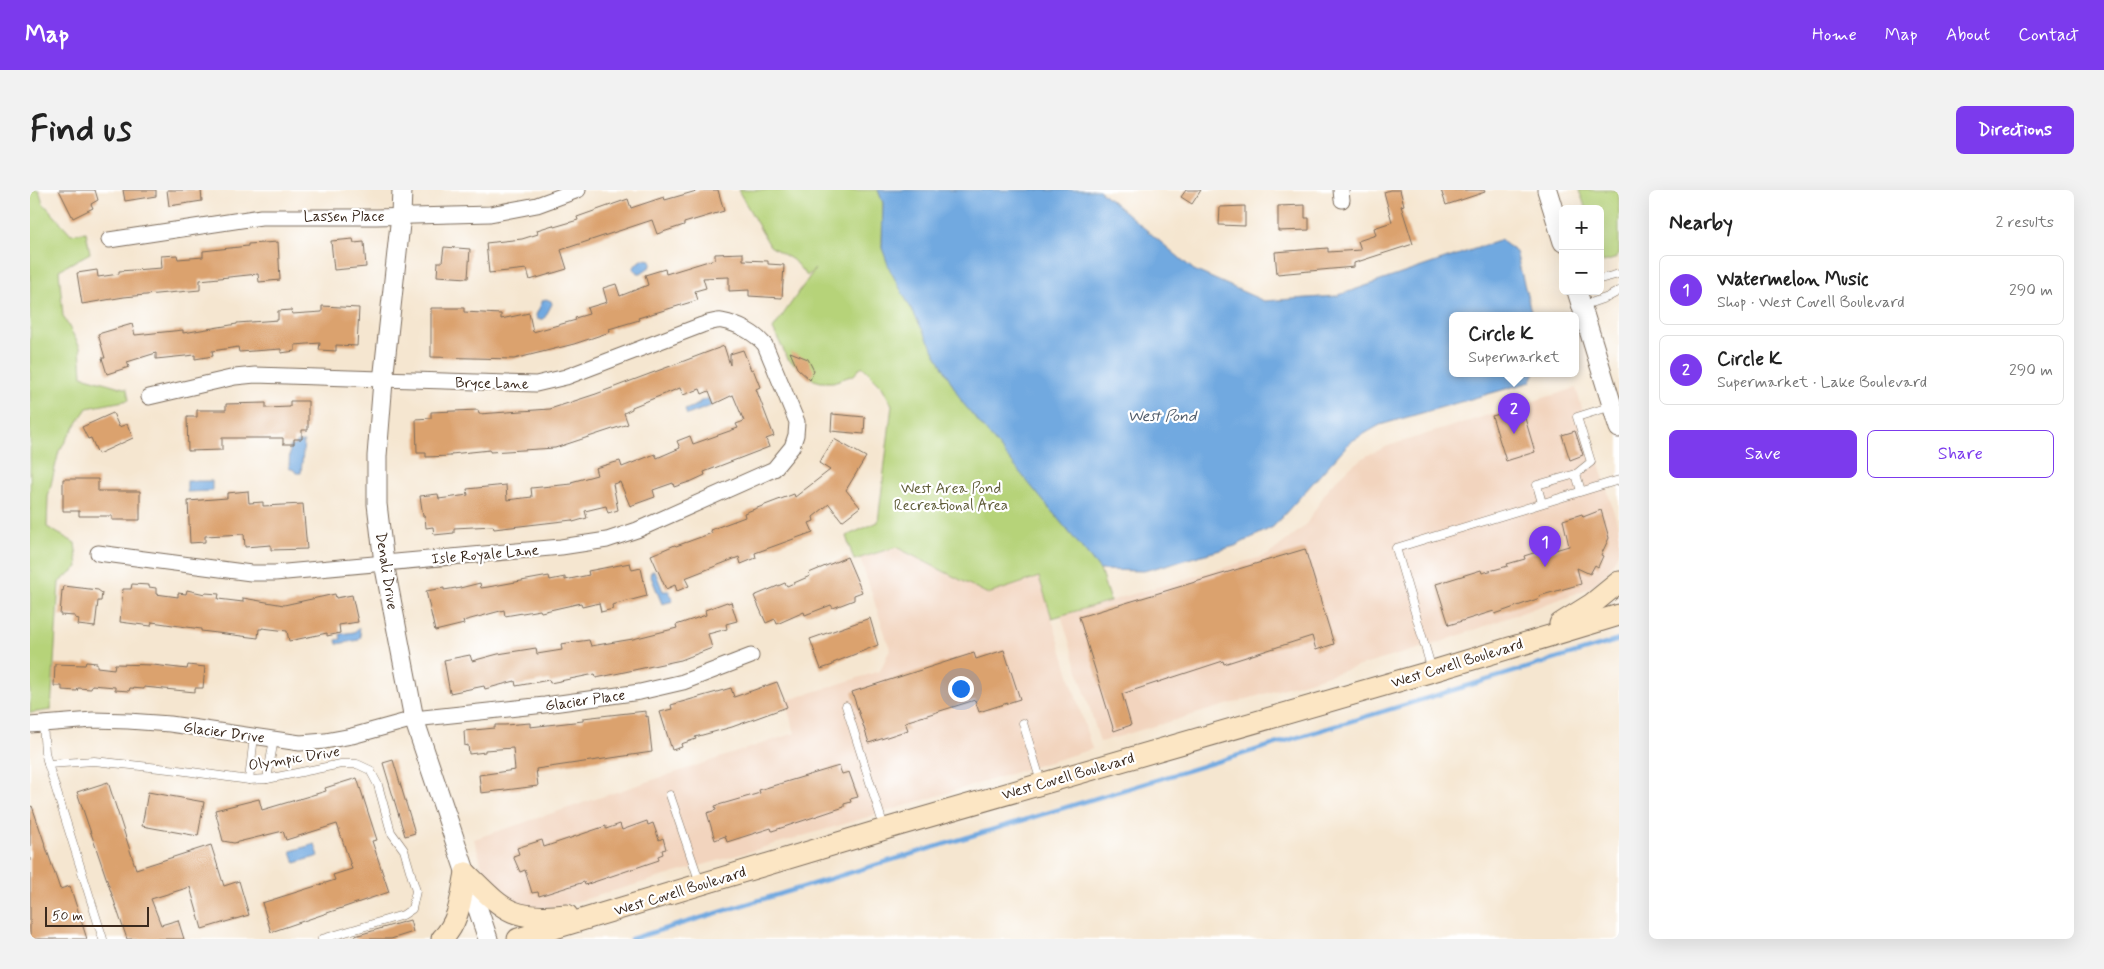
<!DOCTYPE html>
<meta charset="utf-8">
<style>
:root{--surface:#fff;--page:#f2f2f2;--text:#222;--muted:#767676;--line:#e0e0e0;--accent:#7c3aed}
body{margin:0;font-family:Mynerve,sans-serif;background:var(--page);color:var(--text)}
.controls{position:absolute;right:15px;top:15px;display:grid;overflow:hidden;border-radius:8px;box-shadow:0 5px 20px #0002}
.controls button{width:45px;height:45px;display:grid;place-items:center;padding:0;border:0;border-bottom:1px solid var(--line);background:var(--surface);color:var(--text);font:25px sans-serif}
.scale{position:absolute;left:15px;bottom:12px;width:104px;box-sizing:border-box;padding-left:5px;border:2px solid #3b2a1e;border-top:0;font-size:14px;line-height:18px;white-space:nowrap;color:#3b2a1e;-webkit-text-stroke:4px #fff;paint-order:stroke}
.you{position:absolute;left:930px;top:498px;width:18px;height:18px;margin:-12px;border:4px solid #fff;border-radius:50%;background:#1a73e8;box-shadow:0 0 0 8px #1a73e833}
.badge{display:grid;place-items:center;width:32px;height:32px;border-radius:50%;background:var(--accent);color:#fff;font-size:16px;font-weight:700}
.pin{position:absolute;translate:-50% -41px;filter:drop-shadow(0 1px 2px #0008)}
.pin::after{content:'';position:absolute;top:26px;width:18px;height:15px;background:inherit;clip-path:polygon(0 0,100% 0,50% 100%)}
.popup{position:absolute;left:1419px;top:122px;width:130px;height:65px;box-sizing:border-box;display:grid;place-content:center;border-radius:8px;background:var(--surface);filter:drop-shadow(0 1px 4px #0005);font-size:16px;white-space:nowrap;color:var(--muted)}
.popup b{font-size:19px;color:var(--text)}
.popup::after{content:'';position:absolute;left:50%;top:100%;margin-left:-10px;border:10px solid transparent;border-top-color:var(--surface)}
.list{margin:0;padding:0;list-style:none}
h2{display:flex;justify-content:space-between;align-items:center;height:65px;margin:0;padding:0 20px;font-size:21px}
h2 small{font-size:16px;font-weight:400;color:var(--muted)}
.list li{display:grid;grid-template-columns:32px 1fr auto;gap:15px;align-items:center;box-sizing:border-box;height:70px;margin:0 10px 10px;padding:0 10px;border:1px solid var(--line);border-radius:8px}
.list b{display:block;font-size:19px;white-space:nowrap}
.list p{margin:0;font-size:16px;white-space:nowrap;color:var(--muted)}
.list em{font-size:16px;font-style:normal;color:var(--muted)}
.actions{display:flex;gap:10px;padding:15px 20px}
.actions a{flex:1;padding:11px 0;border:1px solid var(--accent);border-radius:8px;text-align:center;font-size:18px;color:var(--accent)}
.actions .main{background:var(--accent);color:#fff}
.map{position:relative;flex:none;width:1589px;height:749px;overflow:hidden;border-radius:8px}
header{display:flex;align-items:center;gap:30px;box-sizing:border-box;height:70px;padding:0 25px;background:var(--accent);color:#fff}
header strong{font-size:24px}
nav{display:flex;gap:28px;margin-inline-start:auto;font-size:18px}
.intro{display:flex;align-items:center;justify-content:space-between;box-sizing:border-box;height:120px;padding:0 30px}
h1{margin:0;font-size:35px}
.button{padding:12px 22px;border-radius:8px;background:var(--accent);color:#fff;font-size:18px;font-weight:700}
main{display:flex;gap:30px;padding:0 30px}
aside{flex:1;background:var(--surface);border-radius:8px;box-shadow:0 5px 20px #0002}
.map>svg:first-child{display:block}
</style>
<header>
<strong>Map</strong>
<nav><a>Home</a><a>Map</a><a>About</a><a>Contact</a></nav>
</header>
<div class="intro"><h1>Find us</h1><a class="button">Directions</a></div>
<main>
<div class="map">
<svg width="1589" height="749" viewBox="0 0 1589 749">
<rect width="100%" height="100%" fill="#fff"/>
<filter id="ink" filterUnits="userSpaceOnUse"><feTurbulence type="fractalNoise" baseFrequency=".02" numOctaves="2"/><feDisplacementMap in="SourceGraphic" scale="10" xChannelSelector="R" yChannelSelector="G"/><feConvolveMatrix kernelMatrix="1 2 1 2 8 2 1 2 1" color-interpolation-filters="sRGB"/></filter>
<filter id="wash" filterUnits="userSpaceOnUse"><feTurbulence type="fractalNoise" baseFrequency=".0096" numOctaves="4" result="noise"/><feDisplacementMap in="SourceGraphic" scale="20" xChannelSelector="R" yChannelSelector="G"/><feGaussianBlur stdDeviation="1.12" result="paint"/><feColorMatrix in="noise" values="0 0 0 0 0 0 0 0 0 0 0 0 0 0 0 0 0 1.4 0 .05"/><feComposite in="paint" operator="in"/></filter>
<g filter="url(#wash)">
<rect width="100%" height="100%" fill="#f5e6d0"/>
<!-- built -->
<g fill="#f2d4be">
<polygon points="1546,198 1589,339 1589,361 1585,369 1577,383 1560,398 1405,454 1070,552 1031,425 1238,365 1275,336 1299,297 1320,277 1338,265 1358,256"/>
<polygon points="866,357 958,404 1009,387 1062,559 838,627 528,717 493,718 461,697 455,686 444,649 765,543 755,511 850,481 860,459 830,368"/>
</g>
<!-- green -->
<g fill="#b6d379" stroke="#787e4c">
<polygon points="0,0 9,0 13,13 41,44 56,42 60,63 29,80 33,126 50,157 52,186 97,199 99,210 57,218 29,261 18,307 17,337 45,353 48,377 29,392 21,520 0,523"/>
<polygon points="708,0 848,0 853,13 852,58 932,211 1070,380 1080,411 1022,428 1009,387 958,404 866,357 824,370 816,346 848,332 862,215 851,195 832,176 824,185 803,192 791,192 784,190 758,169 743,139 785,79 777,86 763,70 740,56"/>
<polygon points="1549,0 1589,0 1589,65 1584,69 1573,72 1570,64 1570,19 1556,19"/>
</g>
<!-- water -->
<g fill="#71a9e0" stroke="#566a7f">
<polygon points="848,0 1069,0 1164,80 1234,111 1306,106 1471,50 1486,62 1502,125 1423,125 1423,183 1505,183 1500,192 1350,235 1320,252 1243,337 1205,356 1114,381 1070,380 932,212 860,80 852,58 853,13"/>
<polygon points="614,69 621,70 621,76 611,83 608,83 603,79 607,73"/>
<polygon points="516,109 521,111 522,114 514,129 507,129 506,125 513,110"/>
<polygon points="678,208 681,216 657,225 655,220 669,214 669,212"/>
<polygon points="268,252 274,252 271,283 266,283 264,280 259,278 260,256 264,256"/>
<polygon points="157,291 182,291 182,301 157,302"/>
<polygon points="622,381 625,381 633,401 639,401 643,411 632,414 620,384"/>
<polygon points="329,438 331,447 329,448 329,450 307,454 306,450 311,449 310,444 324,442"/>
<polygon points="285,654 289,666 265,673 261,661"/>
</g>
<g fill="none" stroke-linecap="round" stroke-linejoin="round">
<!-- stream -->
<polyline stroke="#71a9e0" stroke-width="4.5" points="601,749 1589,450"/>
</g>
<g id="blocks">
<!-- building -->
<g fill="#dba26e">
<polygon points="29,0 65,0 68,10 61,14 63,18 43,28"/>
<polygon points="93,0 126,0 126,6 95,11"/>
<polygon points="137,0 171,0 172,11 139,16"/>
<polygon points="670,0 688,0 694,21 654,33 654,35 627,44 622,30 531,60 537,79 500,90 497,79 459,83 456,53 492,49 508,44 507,40 523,35 524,37 548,30 547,27 598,9 601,18 634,7 635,10"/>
<polygon points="1156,0 1171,0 1162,14 1151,7"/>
<polygon points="1360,0 1370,0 1374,15 1371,16 1383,54 1324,73 1324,77 1247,84 1245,62 1298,58 1298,62 1331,60 1328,51 1346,45 1344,38 1362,32 1354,2"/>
<polygon points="1411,0 1454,0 1455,2 1416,15"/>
<polygon points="1275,15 1275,28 1279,28 1279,40 1248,41 1248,16"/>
<polygon points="1215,16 1215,36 1189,35 1190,17"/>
<polygon points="323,49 324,53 334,52 336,77 304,80 301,51"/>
<polygon points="248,52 250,90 229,92 228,84 170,90 170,100 94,107 52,114 47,83 67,80 68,87 89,84 89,81 132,78 131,66 147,65 148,69 173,67 173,61 218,56 218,54"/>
<polygon points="414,57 440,59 438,88 407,86 408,72 412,72"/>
<polygon points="713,63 713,70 738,71 738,74 754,75 752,108 719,106 719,100 699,101 699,87 673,88 676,98 665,101 668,110 608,128 609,130 579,139 580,142 544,154 484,169 401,167 401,118 434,118 434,122 471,124 471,129 499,123 503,142 546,130 545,128 559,124 557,118 577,112 573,98 586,94 590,106 618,95 615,85 635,79 636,84 685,69 685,64"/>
<polygon points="292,116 329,118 327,156 306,155 306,161 289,160 290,153 265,155 265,161 251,163 251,159 209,162 208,157 182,161 183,166 165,169 165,165 126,169 126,163 97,172 99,177 77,184 72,168 75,168 68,144 102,134 105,145 153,140 153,143 207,134 207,133 248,130 248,121 261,120 262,124 292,122"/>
<polygon points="694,156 700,175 700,164 713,160 721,180 723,179 730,197 726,199 744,246 736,249 739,257 674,282 675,285 662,291 644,297 643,293 623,300 625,307 600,316 590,292 583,294 588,320 578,323 576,316 555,321 557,328 543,332 542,330 464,339 463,336 424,338 424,343 404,345 403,337 396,338 395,326 393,326 390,306 408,304 409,309 438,305 437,299 476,295 477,310 502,307 501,298 542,294 541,292 567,285 565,278 590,271 592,277 625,264 627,268 650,258 647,251 660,246 663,254 708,238 706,234 714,231 703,205 684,214 679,201 672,204 670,199 653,205 650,198 602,217 602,219 594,223 598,234 525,258 460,262 460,260 421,264 421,266 396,267 396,263 387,263 386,229 401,228 401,222 448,220 449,224 520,219 566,204"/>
<polygon points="760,162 778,169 784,181 780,190 767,178"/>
<polygon points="260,211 278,211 278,240 272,240 272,249 264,249 264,254 253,254 253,248 192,248 192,260 158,261 157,227 167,227 167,220 196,220 196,214 236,213 236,218 260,217"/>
<polygon points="1492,218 1505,262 1476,271 1462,226"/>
<polygon points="83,223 89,237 97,234 103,248 68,264 61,248 58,249 52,237"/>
<polygon points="802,224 835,227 834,244 801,241"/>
<polygon points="1545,241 1553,265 1540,270 1532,245"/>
<polygon points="804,249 836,267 816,300 830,317 812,331 799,314 783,327 784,331 779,333 783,342 725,363 726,368 711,374 709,367 655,388 659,396 647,401 645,395 636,399 621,365 645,355 646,356 682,343 680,340 715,327 714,323 764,304 765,307 800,280 789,273"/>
<polygon points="33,289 68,289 68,301 110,301 110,330 82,330 82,326 49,326 49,321 33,321"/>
<polygon points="218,301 219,313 233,312 233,316 273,314 277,359 241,360 241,355 215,357 214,344 175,346 175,352 160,353 158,311 197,308 197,303"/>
<polygon points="1571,320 1579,348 1571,365 1573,366 1568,377 1565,375 1560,384 1547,378 1551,394 1509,406 1510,408 1465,424 1464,421 1419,435 1406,394 1451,380 1452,383 1478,376 1477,374 1495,369 1494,366 1510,361 1511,364 1539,356 1533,330 1552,324 1553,327"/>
<polygon points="1275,359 1304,454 1286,460 1282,446 1194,474 1193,471 1092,504 1101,535 1084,541 1049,427"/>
<polygon points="817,367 832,402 824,405 824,410 803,418 801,415 775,425 774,422 747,434 745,429 736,433 724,406 755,393 757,396 780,386 779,383"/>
<polygon points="600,373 602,380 611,378 617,406 582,415 583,419 571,422 569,413 552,417 551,413 511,422 510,420 475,426 474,420 433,431 434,434 405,441 396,401 414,398 414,400 426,398 426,399 450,393 451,398 458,397 519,386 520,390 535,387 535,390 559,385 558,381"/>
<polygon points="102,394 119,395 119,397 126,398 126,404 148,407 148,403 156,404 157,400 175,404 175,403 189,404 188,409 213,412 213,408 254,415 305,404 306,408 322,405 328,432 309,435 310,443 297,446 297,443 259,451 257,441 232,438 232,439 229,439 228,448 171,441 171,439 122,432 121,436 90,432 93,399 101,399"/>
<polygon points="34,396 68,400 72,403 71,411 68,411 65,437 48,435 49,429 45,428 45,426 30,425 32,400 33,401"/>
<polygon points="697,412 698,413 701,412 707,431 696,434 697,439 678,444 682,458 651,470 566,488 565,484 520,493 519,490 486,496 485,491 455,499 454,496 420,503 414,470 440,465 442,471 468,464 506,458 507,464 532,460 531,454 559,450 561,456 603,449 647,438 646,435 676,425 675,420"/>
<polygon points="840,428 848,455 803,473 803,475 791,479 780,449"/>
<polygon points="974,460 990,509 949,522 945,510 875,532 878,540 839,553 822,502 944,463 946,469"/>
<polygon points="56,472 67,473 67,477 84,479 85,474 123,475 157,479 158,475 175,477 173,498 165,498 165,502 114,497 114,499 100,498 99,501 85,500 85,497 62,495 61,499 48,498 47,501 32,500 32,496 24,496 25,474 55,475"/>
<polygon points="747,492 757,517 702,537 665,547 666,549 651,554 652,557 642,560 630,522 642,519 641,515 701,498 704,507"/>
<polygon points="616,521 616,527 618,526 622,562 506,579 508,596 451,603 449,585 485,580 483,558 455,560 455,562 439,564 438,555 435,556 434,541 465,538 465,535 475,535 500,533 500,537 553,531 553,528"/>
<polygon points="363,570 385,643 375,646 353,573"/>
<polygon points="809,576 812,584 819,582 828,607 820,609 821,612 814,614 814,617 742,641 741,638 697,652 695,646 685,650 677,623 686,620 685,616 730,603 729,600"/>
<polygon points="327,588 347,650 342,651 359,702 241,742 232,713 305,690 303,685 322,679 307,634 256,650 253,641 204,653 193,651 185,620 229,609 232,620 296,601 295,598"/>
<polygon points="78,592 106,679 181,655 194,696 209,691 219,725 172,739 160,697 121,709 131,735 148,730 154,749 97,749 47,602"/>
<polygon points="118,602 174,612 168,646 112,636"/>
<polygon points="2,616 30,699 40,696 57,749 0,749 0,617"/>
<polygon points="617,631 618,635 623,633 629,650 633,648 636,659 632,660 633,664 628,666 629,670 555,695 554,692 509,706 508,702 502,703 495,680 490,682 483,666 489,664 487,658 512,650 514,657 576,636 576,639 590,634 592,640"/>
<polygon points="380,730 383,742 361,749 325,749 325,746"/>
</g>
</g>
</g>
<g filter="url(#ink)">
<use href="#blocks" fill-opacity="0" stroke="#7c6c5c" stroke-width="1"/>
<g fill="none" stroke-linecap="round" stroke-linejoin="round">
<defs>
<g id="service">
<polyline points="1570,89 1589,84"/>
<polyline points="1552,116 1578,107 1589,101"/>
<polyline points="1546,284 1561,272 1547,227 1582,216"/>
<polyline points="1512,313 1507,295 1546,284 1551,301"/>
<polyline points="1402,480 1366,358 1589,290"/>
<polyline points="816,516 854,637"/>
<polyline points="993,533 1011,592"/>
<polyline points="13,534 15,562 18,574 73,749"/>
<polyline points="18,574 64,571 148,580 219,590 237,589 311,574 327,574 340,580 348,595 361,642 374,660 386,701 382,719 373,725 292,749"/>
<polyline points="237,589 244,549"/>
<polyline points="219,590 224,546"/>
<polyline points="640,605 670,693"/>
</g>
<g id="minor">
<polyline points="1311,0 1312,10"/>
<polyline points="79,50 231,27 346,27 460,24 507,15 548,0"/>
<path d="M68,363L221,383H245L531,357L577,350L607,340L744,279L762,257L766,245L767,232L735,155C725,143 708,134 692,131C687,130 678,133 672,135L536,187L506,194L225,185L205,187L119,207"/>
<polyline points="0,535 63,530 98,531 140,534 270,553 295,551 322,546 384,529 515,515 610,502 653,492 721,466"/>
</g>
<g id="tertiary">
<polyline points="372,0 371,25 353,191 347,266 347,314 354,373 384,529 458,749"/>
<polyline points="1517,0 1533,52"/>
<polyline points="1547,101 1589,238"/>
</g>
<g id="secondary">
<polyline points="1530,434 1562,414 1589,392"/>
<path d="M436,683C474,720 480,731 537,725"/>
<path d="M412,749C430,731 431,706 436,683"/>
<polyline points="488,749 855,639 1403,481 1589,425"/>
</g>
</defs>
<!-- service casing -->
<use href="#service" stroke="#7c6c5c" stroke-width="9"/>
<!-- minor casing -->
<use href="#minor" stroke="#7c6c5c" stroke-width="17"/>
<!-- tertiary casing -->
<use href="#tertiary" stroke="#7c6c5c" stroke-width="21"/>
<!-- secondary casing -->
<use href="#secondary" stroke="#7c6c5c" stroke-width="23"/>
<!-- service -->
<use href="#service" stroke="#fff" stroke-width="8"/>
<!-- minor -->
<use href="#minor" stroke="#fff" stroke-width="15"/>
<!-- tertiary -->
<use href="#tertiary" stroke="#fff" stroke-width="19"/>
<!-- secondary -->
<use href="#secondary" stroke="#fce6c4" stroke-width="21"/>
</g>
</g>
<g text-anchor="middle" stroke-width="4.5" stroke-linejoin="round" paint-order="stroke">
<!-- street labels -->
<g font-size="15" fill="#3b2a1e" stroke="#fff">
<text x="314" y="31">Lassen Place</text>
<text transform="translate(462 193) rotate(1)" y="5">Bryce Lane</text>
<text transform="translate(455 364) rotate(-5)" y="5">Isle Royale Lane</text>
<text transform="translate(357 381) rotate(81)" y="5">Denali Drive</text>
<text transform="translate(1427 473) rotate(-17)" y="5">West Covell Boulevard</text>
<text transform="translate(555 510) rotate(-8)" y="5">Glacier Place</text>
<text transform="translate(194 542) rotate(8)" y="5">Glacier Drive</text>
<text transform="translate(264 568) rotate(-9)" y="5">Olympic Drive</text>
<text transform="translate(1038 586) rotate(-16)" y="5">West Covell Boulevard</text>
<text transform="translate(650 701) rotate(-17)" y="5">West Covell Boulevard</text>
</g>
<!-- park labels -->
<g font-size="15" fill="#605d39" stroke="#fff">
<text x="921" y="303">West Area Pond<tspan x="921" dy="17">Recreational Area</tspan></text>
</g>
<!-- water labels -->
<g font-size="16" font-style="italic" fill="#515d6c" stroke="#fff">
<text x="1132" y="231">West Pond</text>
</g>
</g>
</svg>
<div class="controls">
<button>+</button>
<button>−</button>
</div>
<div class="scale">50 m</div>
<div class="you"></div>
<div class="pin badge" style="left:1515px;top:377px">1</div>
<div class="pin badge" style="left:1484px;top:244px">2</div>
<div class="popup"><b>Circle K</b>Supermarket</div>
</div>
<aside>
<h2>Nearby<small>2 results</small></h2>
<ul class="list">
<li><span class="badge">1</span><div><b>Watermelon Music</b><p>Shop · West Covell Boulevard</p></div><em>290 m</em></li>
<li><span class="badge">2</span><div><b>Circle K</b><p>Supermarket · Lake Boulevard</p></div><em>290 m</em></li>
</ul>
<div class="actions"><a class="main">Save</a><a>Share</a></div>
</aside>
</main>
